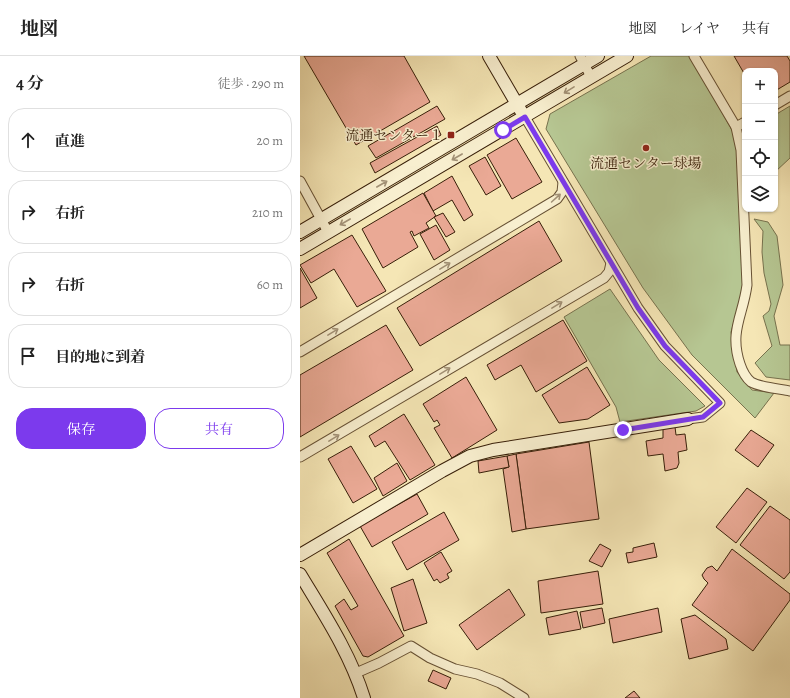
<!DOCTYPE html>
<html lang="ja">
<meta charset="utf-8">
<style>
:root{--surface:#fff;--page:#f2f2f2;--text:#222;--muted:#767676;--line:#e0e0e0;--accent:#7c3aed}
body{margin:0;font-family:Alegreya,"Noto Serif JP",serif;background:var(--page);color:var(--text)}
.controls{position:absolute;right:12px;top:12px;display:grid;overflow:hidden;border-radius:8px;box-shadow:0 1px 3px #0004}
.controls button{width:36px;height:36px;display:grid;place-items:center;padding:0;border:0;border-bottom:1px solid var(--line);background:var(--surface);color:var(--text);font:20px sans-serif}
.stop{position:absolute;width:12px;height:12px;margin:-9px;border:3px solid #7c3aed;border-radius:50%;background:#fff}
.stop.end{background:#7c3aed;border-color:#fff;box-shadow:0 1px 4px #0008}
.list{margin:0;padding:0;list-style:none}
h2{display:flex;justify-content:space-between;align-items:center;height:52px;margin:0;padding:0 16px;font-size:17px}
h2 small{font-size:13px;font-weight:400;color:var(--muted)}
.list li{display:grid;grid-template-columns:26px 1fr auto;gap:12px;align-items:center;box-sizing:border-box;height:64px;margin:0 8px 8px;padding:0 8px;border:1px solid var(--line);border-radius:16px}
.list b{display:block;font-size:15px;white-space:nowrap}
.list em{font-size:13px;font-style:normal;color:var(--muted)}
.actions{display:flex;gap:8px;padding:12px 16px}
.actions a{flex:1;padding:9px 0;border:1px solid var(--accent);border-radius:16px;text-align:center;font-size:14px;color:var(--accent)}
.actions .main{background:var(--accent);color:#fff}
.icon{flex:none;width:22px;height:22px;fill:none;stroke:currentColor;stroke-width:2;stroke-linecap:round;stroke-linejoin:round}
.map{position:relative;flex:none;width:490px;height:642px;overflow:hidden}
header{display:flex;align-items:center;gap:24px;box-sizing:border-box;height:56px;padding:0 20px;background:var(--surface);border-bottom:1px solid var(--line)}
header strong{font-size:19px}
nav{display:flex;gap:22px;margin-inline-start:auto;font-size:14px}
main{display:flex}
aside{flex:1;background:var(--surface)}
.map>svg:first-child{display:block}
</style>
<header>
<strong>地図</strong>
<nav><a>地図</a><a>レイヤ</a><a>共有</a></nav>
</header>
<main>
<aside>
<h2>4 分<small>徒歩 · 290 m</small></h2>
<ul class="list">
<li><svg class="icon" aria-label="ahead" viewBox="0 0 24 24"><path d="M12 20V5M6 11l6-6 6 6"/></svg><div><b>直進</b></div><em>20 m</em></li>
<li><svg class="icon" aria-label="right" viewBox="0 0 24 24"><path d="M7 20v-9h11M14 6l5 5-5 5"/></svg><div><b>右折</b></div><em>210 m</em></li>
<li><svg class="icon" aria-label="right" viewBox="0 0 24 24"><path d="M7 20v-9h11M14 6l5 5-5 5"/></svg><div><b>右折</b></div><em>60 m</em></li>
<li><svg class="icon" aria-label="arrive" viewBox="0 0 24 24"><path d="M6 21V4h12l-3 4 3 4H6"/></svg><div><b>目的地に到着</b></div></li>
</ul>
<div class="actions"><a class="main">保存</a><a>共有</a></div>
</aside>
<div class="map">
<svg width="490" height="642" viewBox="0 0 490 642">
<rect width="100%" height="100%" fill="#f5e6b5"/>
<filter id="stains"><feTurbulence type="fractalNoise" baseFrequency=".005" numOctaves="4"/><feColorMatrix values="0 0 0 0 .2 0 0 0 0 .09 0 0 0 0 .02 0 0 0 .5 -.17"/></filter>
<radialGradient id="worn" r=".72"><stop offset=".6" stop-color="#630" stop-opacity="0"/><stop offset="1" stop-color="#630" stop-opacity=".3"/></radialGradient>
<!-- green -->
<g fill="#b6c692" stroke="#77724e">
<polygon points="351,0 390,0 433,76 437,97 444,232 431,276 437,316 452,334 474,337 455,362 392,299 343,232 246,73 250,58"/>
<polygon points="490,50 490,102 475,116 475,59"/>
<polygon points="454,163 468,166 477,180 483,229 474,260 480,289 490,289 490,324 466,321 455,307 472,290 463,260 469,255 471,248 464,217 462,196 463,175"/>
<polygon points="310,233 359,304 405,350 396,355 320,366 316,351 264,261"/>
</g>
<!-- building -->
<g fill="#eaa995" stroke="#381f09">
<polygon points="4,0 104,0 130,46 56,89"/>
<polygon points="434,0 487,0 490,5 490,26 475,35 475,15 445,15 445,19"/>
<polygon points="137,50 145,63 76,102 68,90"/>
<polygon points="137,70 141,79 75,117 70,107"/>
<polygon points="216,82 242,126 212,143 187,99"/>
<polygon points="185,101 201,130 186,139 169,110"/>
<polygon points="152,120 173,159 164,165 152,144 133,155 124,137"/>
<polygon points="123,137 136,160 126,167 129,172 114,180 112,175 110,176 118,191 83,212 62,173"/>
<polygon points="143,157 155,176 146,181 134,161"/>
<polygon points="239,165 262,205 120,290 97,252"/>
<polygon points="136,169 150,194 134,204 120,178"/>
<polygon points="52,179 86,235 57,251 34,213 11,227 0,209"/>
<polygon points="0,212 17,242 0,252"/>
<polygon points="263,264 287,305 236,336 221,309 195,324 187,309"/>
<polygon points="86,269 113,314 0,381 0,319"/>
<polygon points="287,311 310,349 288,363 259,367 242,339"/>
<polygon points="166,321 197,374 152,402 134,372 140,369 137,364 134,366 123,348"/>
<polygon points="104,358 135,409 110,424 85,385 75,391 69,380"/>
<polygon points="375,371 376,379 385,378 387,394 378,396 379,407 377,412 365,415 363,398 348,400 346,385 363,382 363,373"/>
<polygon points="451,374 474,389 458,411 435,394"/>
<polygon points="289,386 299,463 226,473 216,398"/>
<polygon points="51,390 77,433 53,447 28,403"/>
<polygon points="216,398 226,473 212,476 203,413 209,411 207,400"/>
<polygon points="207,400 209,411 179,417 178,405"/>
<polygon points="97,407 107,425 83,440 74,422"/>
<polygon points="447,432 467,446 436,487 416,471"/>
<polygon points="117,438 128,458 72,491 60,470"/>
<polygon points="470,450 490,464 490,516 484,523 440,489"/>
<polygon points="144,456 159,484 107,514 92,486"/>
<polygon points="49,483 104,580 68,601 63,600 35,550 44,543 51,554 58,550 27,497"/>
<polygon points="354,487 357,501 328,507 326,497 333,496 333,492"/>
<polygon points="300,488 311,494 302,511 289,505"/>
<polygon points="432,493 490,538 490,544 453,595 392,549 408,527 404,523 402,519 407,512 412,510 417,515"/>
<polygon points="141,496 152,515 147,518 149,522 140,527 137,523 134,525 124,507"/>
<polygon points="298,515 303,548 241,557 238,525"/>
<polygon points="113,523 127,567 104,575 91,532"/>
<polygon points="209,533 225,559 177,594 159,569"/>
<polygon points="302,552 305,567 283,572 280,556"/>
<polygon points="358,552 362,576 313,587 309,563"/>
<polygon points="277,555 281,573 249,579 246,562"/>
<polygon points="395,559 426,583 428,593 389,603 381,563"/>
<polygon points="133,614 151,622 146,633 128,625"/>
<polygon points="334,635 340,642 325,642"/>
</g>
<g fill="none" stroke-linecap="round" stroke-linejoin="round">
<defs>
<g id="street">
<polyline points="280,0 291,21"/>
<path d="M394,0L436,71L441,94L447,229C443,260 429,275 440,308C442,314 445,321 451,326C459,331 480,333 490,335"/>
<polyline points="475,49 490,40"/>
<polyline points="225,61 338,252 365,290 420,347 403,361 388,363"/>
<polyline points="436,71 445,66"/>
<polyline points="0,125 28,176"/>
<polyline points="0,296 257,143 262,136 263,126"/>
<polyline points="0,401 304,222 309,216 311,207"/>
<polyline points="56,617 79,607 111,590 130,602 155,613 177,618 200,627 224,642"/>
</g>
<g id="secondary">
<polyline points="189,0 221,55"/>
<polyline points="0,176 298,0"/>
<polyline points="0,193 327,0"/>
<polyline points="0,499 142,415 170,400 193,394 388,363"/>
<path d="M0,518C24,558 50,597 64,642"/>
</g>
</defs>
<!-- street casing -->
<use href="#street" stroke="#675134" stroke-width="11"/>
<!-- secondary casing -->
<use href="#secondary" stroke="#381f09" stroke-width="14"/>
<!-- street -->
<use href="#street" stroke="#f8efcf" stroke-width="9"/>
<!-- secondary -->
<use href="#secondary" stroke="#f8efcf" stroke-width="12"/>
</g>
<!-- one-way arrows -->
<defs><path id="oneway-shaft" d="M-6 0H5M1.5-3L5.5 0L1.5 3" fill="none" stroke-width="1.6" stroke-linecap="round" stroke-linejoin="round"/></defs>
<g stroke="#a29176">
<use href="#oneway-shaft" transform="translate(269 34) rotate(148)"/>
<use href="#oneway-shaft" transform="translate(157 101) rotate(150)"/>
<use href="#oneway-shaft" transform="translate(82 128) rotate(-30)"/>
<use href="#oneway-shaft" transform="translate(256 142) rotate(-42)"/>
<use href="#oneway-shaft" transform="translate(45 166) rotate(150)"/>
<use href="#oneway-shaft" transform="translate(145 210) rotate(-31)"/>
<use href="#oneway-shaft" transform="translate(257 249) rotate(-31)"/>
<use href="#oneway-shaft" transform="translate(33 276) rotate(-31)"/>
<use href="#oneway-shaft" transform="translate(145 315) rotate(-31)"/>
<use href="#oneway-shaft" transform="translate(34 382) rotate(-31)"/>
</g>
<g fill="none" stroke-linecap="round" stroke-linejoin="round">
<!-- route -->
<polyline stroke="#7c3aed" stroke-width="5" points="203,74 225,61 338,252 365,290 420,347 403,361 323,374"/>
</g>
<!-- markers -->
<g fill="#8f2418" stroke="#f8efcf" stroke-width="1.5">
<rect x="147" y="75" width="8" height="8" rx="2"/>
<circle cx="346" cy="92" r="4"/>
</g>
<g text-anchor="middle" stroke-width="3" stroke-linejoin="round" paint-order="stroke">
<!-- poi labels -->
<g font-size="14" fill="#381f09" stroke="#f8efcf" text-anchor="end">
<text x="143" y="84">流通センター１</text>
<text x="346" y="112" text-anchor="middle">流通センター球場</text>
</g>
</g>
<rect width="100%" height="100%" filter="url(#stains)"/>
<rect width="100%" height="100%" fill="url(#worn)"/>
</svg>
<div class="controls">
<button>+</button>
<button>−</button>
<button><svg class="icon" aria-label="locate" viewBox="0 0 24 24"><circle cx="12" cy="12" r="6"/><path d="M12 2v4M12 18v4M2 12h4M18 12h4"/></svg></button>
<button><svg class="icon" aria-label="layers" viewBox="0 0 24 24"><path d="M12 4l9 5-9 5-9-5zM3 14l9 5 9-5"/></svg></button>
</div>
<div class="stop" style="left:203px;top:74px"></div>
<div class="stop end" style="left:323px;top:374px"></div>
</div>
</main>
